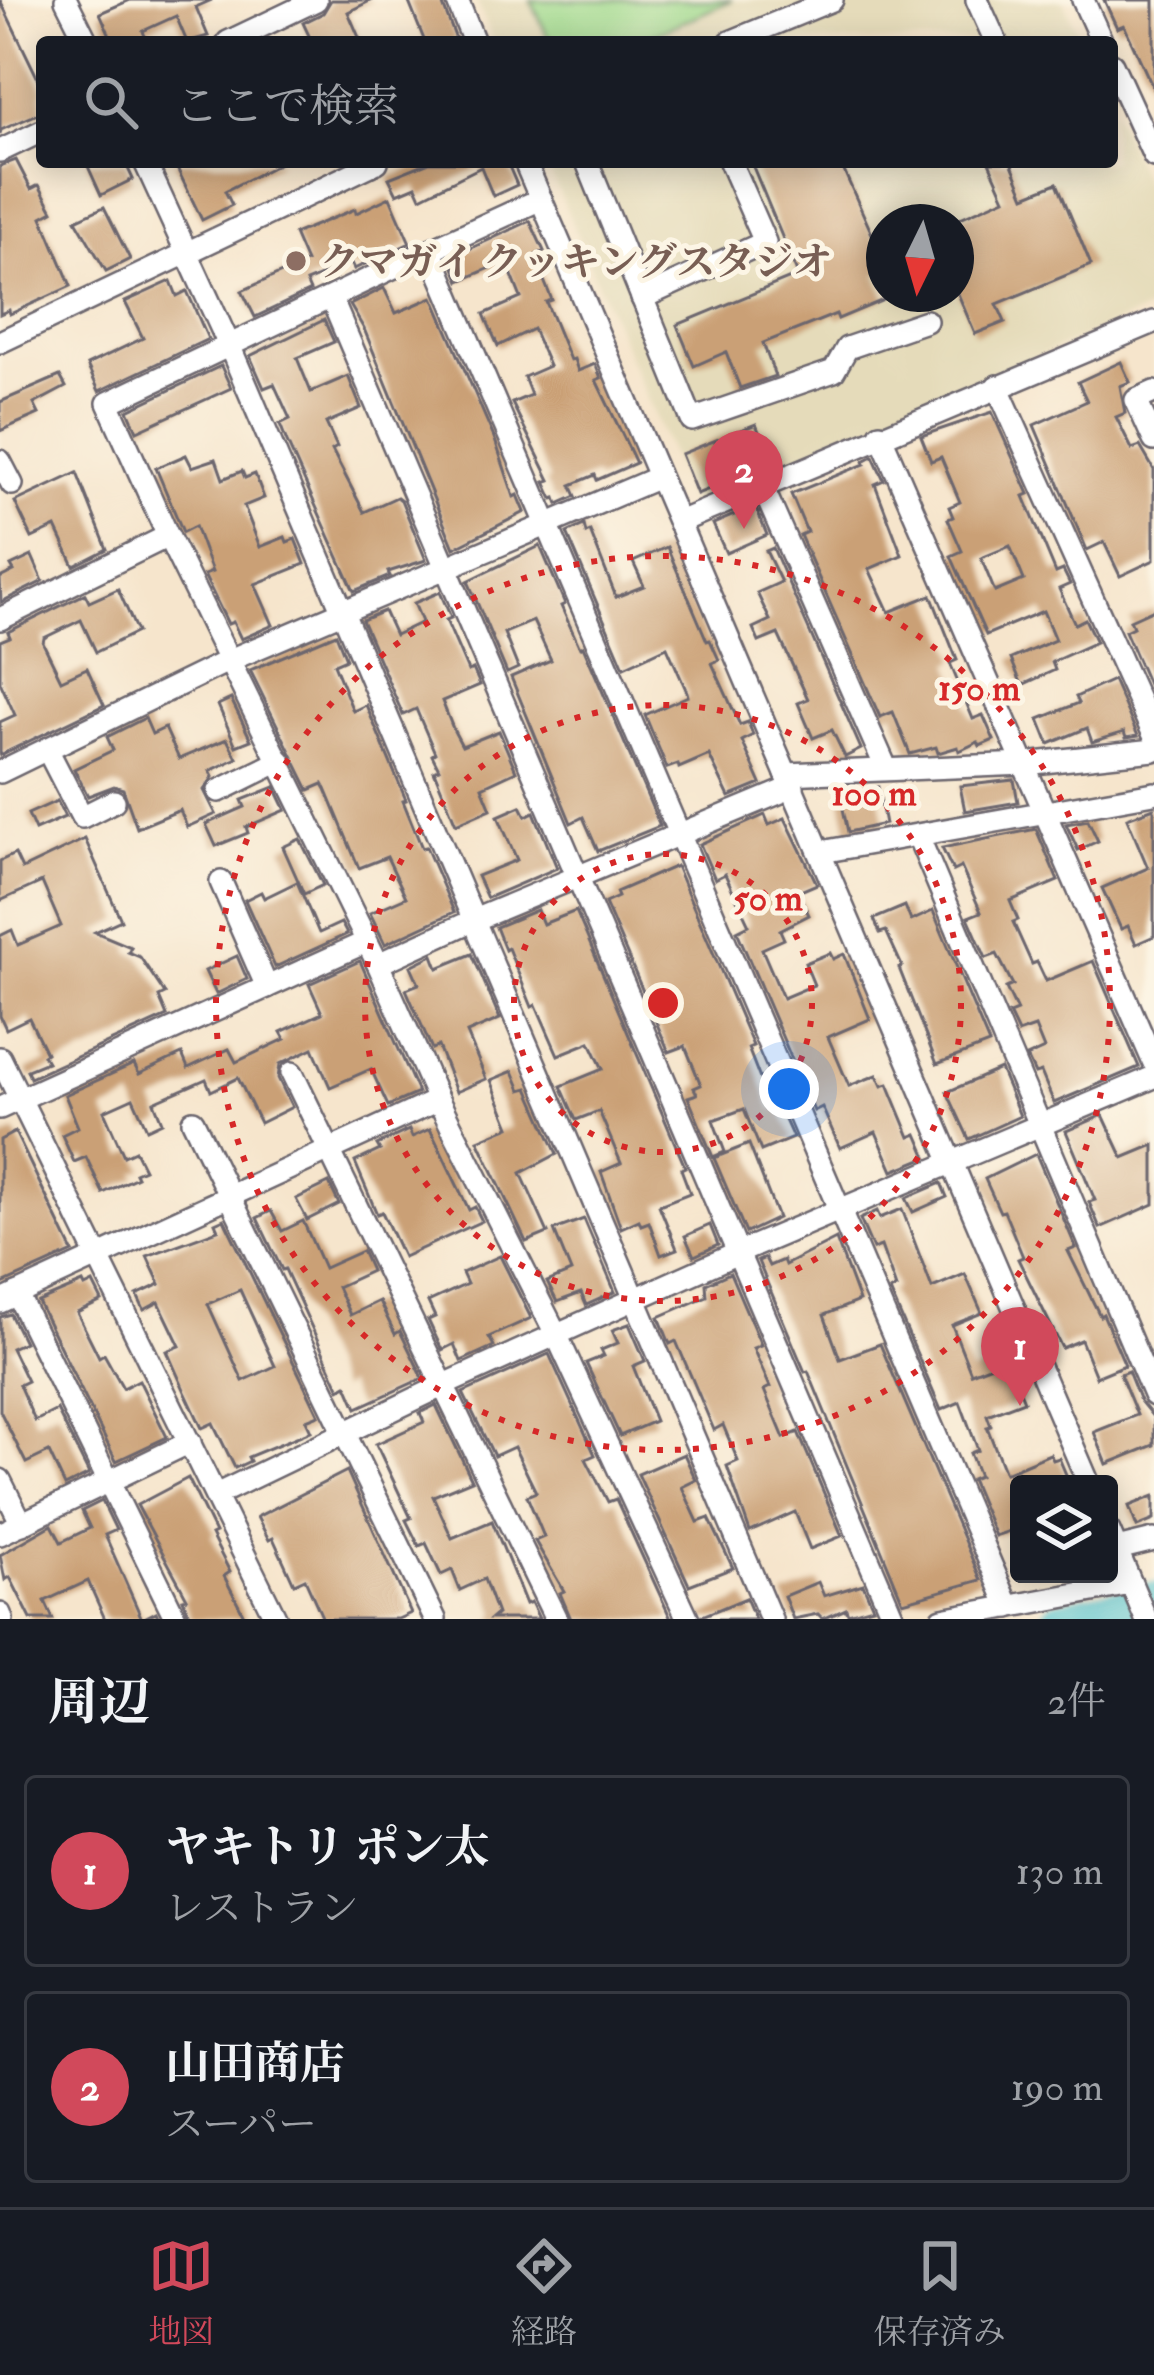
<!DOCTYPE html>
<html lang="ja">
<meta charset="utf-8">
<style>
:root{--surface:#171b24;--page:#242831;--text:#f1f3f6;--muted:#9ea1a6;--line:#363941;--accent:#d1495b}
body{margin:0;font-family:"IM FELL Double Pica","Noto Serif JP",serif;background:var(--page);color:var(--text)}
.controls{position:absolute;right:36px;bottom:36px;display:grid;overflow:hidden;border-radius:12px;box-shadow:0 6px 30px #0003}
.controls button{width:108px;height:108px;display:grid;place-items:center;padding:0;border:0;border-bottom:3px solid var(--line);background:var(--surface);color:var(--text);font:60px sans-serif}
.compass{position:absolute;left:866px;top:204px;width:108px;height:108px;border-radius:50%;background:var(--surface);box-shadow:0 6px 30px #0003;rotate:185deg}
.you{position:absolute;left:789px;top:1089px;width:42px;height:42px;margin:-30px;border:9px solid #fff;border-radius:50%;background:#1a73e8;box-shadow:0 0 0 18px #1a73e833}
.badge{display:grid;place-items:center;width:78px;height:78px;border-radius:50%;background:var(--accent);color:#fff;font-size:39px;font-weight:700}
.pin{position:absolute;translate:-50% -99px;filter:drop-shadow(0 3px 6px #0008)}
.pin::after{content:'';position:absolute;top:63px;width:42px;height:36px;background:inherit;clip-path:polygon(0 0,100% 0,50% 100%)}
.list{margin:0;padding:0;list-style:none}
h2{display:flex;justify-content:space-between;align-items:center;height:156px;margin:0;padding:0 48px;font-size:51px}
h2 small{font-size:39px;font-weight:400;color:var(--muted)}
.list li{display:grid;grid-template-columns:78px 1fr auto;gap:36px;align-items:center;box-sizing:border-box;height:192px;margin:0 24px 24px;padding:0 24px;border:3px solid var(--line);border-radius:12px}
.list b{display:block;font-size:45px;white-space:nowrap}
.list p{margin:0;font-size:39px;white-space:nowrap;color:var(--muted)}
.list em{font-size:39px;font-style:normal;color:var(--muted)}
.icon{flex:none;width:66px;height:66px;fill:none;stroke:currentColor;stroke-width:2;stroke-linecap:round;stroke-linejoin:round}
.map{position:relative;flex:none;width:1154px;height:1619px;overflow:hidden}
.search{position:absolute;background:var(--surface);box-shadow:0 6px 30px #0003;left:36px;right:36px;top:36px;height:132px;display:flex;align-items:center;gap:30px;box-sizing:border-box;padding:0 42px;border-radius:12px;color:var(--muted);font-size:45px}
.sheet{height:588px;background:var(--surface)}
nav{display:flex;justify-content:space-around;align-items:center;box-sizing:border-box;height:168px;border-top:3px solid var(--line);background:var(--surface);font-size:33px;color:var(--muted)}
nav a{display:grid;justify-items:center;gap:6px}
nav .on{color:var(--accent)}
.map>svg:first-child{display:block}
</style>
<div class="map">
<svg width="1154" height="1619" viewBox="0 0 1154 1619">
<rect width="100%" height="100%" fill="#fcf5e5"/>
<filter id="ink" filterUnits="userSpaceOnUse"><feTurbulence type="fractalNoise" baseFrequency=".00833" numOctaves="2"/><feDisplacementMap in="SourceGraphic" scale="24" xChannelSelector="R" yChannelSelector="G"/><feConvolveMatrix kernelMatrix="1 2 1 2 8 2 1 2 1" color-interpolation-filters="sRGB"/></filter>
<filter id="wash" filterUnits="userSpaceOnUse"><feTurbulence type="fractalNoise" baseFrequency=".004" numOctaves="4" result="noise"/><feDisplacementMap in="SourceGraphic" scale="48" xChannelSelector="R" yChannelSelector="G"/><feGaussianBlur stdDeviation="2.7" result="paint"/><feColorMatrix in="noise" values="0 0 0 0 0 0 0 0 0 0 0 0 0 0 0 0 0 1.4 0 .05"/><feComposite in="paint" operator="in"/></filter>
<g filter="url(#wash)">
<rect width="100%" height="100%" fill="#f6e5cc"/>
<!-- built -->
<g fill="#e5dbba" fill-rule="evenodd">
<polygon points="476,0 1063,0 1082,42 494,42"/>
<path d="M1112,109L1154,204V307L692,503L546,162H1112ZM884,222H956V294H884Z"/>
</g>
<!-- green -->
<polygon fill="#9fd98c" stroke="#607e64" stroke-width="3" points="531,0 732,0 637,42 550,42"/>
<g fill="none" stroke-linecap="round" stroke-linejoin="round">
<!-- river -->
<polyline stroke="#57c4cf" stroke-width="36" points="1059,1619 1154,1600"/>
</g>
<g id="blocks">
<!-- building -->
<g fill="#caa076" fill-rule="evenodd">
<polygon points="0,0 42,87 42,112 1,130 0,134"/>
<polygon points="130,0 212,0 196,7 208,36 187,42 176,16 143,31 147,42 113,42 100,13"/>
<polygon points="331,0 372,0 348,12 361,42 312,42 303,23 323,13"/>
<polygon points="408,0 441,0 457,42 425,42"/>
<polygon points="1104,0 1154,0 1154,90 1124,25 1117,28"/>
<polygon points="16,160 31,189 39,185 53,211 42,217 71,286 10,314 9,310 0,314 0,166"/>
<polygon points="86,162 125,162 133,179 101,195"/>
<polygon points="174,162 282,162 225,191 232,205 202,220"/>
<polygon points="429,162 507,162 517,185 493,196 481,167 421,197 416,186 397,194 389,178"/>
<polygon points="751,162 840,162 884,261 884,271 876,275 886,299 838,319 836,314 763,343 775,376 740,388 726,352 694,366 677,325 798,275"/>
<polygon points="989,162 1011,162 1025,196 1057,183 1091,265 997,304 1005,322 975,334 956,289 956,220 1005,198"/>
<polygon points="390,197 410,243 354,269 351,263 306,282 310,291 255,317 242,291 306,262 294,234 355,209 356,213"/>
<polygon points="104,207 130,259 106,271 76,220"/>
<polygon points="530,221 544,251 534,256 552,300 546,302 570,360 574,359 578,371 595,364 601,378 596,380 636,463 597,480 595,475 571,485 576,496 558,504 556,498 553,499 545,482 550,480 512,403 531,395 524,377 549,366 533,329 498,346 484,314 521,298 509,268 504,262 460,281 450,258"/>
<polygon points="171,281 177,296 187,291 208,339 99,391 87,365 143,338 125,302"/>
<polygon points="384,288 396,313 433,297 495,440 514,497 518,495 525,512 454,548 364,329 350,305"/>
<polygon points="324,320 334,342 297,358 311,392 348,376 361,408 326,423 337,447 332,450 364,512 397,497 401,500 426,560 388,572 390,576 354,591 287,442 280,424 290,419 274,384 264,388 250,356"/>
<polygon points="1121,362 1130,382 1120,386 1125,413 1116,417 1132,449 1140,446 1154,470 1154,560 1120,576 1104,542 1087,550 1034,425 1087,401 1078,382"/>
<polygon points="221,366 231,388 137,431 128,410"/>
<polygon points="60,376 66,387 34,404 39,414 0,431 0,402"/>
<path d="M992,412L1029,494L1024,496L1056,573L1063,570L1070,584L1059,589L1075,624L1085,619L1096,642L1052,662L1055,670L1022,685L1011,659L1055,640L1043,611L986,635L951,556L962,551L948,519L953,517L949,507L960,502L941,457L931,461L921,436ZM1010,546L1024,580L995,592L981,558Z"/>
<polygon points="756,424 767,452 734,465 739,477 697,494 681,454"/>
<polygon points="186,455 192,467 216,459 223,479 242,471 245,478 255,474 264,498 244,506 260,547 285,537 287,542 295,539 305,564 255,584 273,625 241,639 233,622 228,624 204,575 212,572 195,526 183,532 156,468"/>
<polygon points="873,456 884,480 875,484 902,555 869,569 889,612 931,595 957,660 950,663 973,719 983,715 994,740 980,746 978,742 959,751 958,747 938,753 936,747 910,754 893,712 880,717 800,535 807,532 791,494 865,464 864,461"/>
<polygon points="77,473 107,549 74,566 56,527 32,538 15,502"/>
<polygon points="755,506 767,535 726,553 713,524"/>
<polygon points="584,525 586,533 590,531 616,597 644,586 633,562 667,547 707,641 710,640 719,660 712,663 740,725 748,722 753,735 742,741 761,784 729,797 709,755 679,768 678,764 667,768 645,715 688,696 687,692 667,647 624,667 567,533"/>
<polygon points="540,546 565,604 561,606 580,648 583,646 660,826 598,851 583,817 571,823 511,677 551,660 533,621 504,633 518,668 507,673 468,581"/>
<polygon points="773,548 861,749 845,757 832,730 813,738 798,703 808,699 778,634 759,642 753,628 770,620 757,593 781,582 766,551"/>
<polygon points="32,556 43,581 1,602 0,578 14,571 11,566"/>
<polygon points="118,589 137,632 96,652 81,620 44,638 43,643 61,680 87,668 104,705 0,755 0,722 15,715 0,682 0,641 10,637 8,632 85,594 89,602"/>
<polygon points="440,592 451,618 446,620 468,671 473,669 480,685 442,701 454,731 462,746 499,731 516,771 482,787 491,809 456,824 434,771 439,769 432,755 435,753 416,709 403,715 362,620 384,611 395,635 422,622 414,603"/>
<polygon points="1154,609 1154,698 1125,631 1133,627 1130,620"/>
<polygon points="336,634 346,659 334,664 353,711 366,705 406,800 403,801 422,848 426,847 454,912 385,944 370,913 406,897 387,857 359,868 326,789 323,784 309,790 250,670"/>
<polygon points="1113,680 1138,736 1126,738 1124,732 1092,742 1087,728 1049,744 1039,719 1079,703 1076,697"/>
<polygon points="231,699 251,740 236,746 218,705"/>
<polygon points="145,718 152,734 165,728 179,759 227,739 237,758 210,771 213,777 204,790 216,814 187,827 180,810 137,828 123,789 114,786 88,796 74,769 113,750 107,737"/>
<polygon points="1014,780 1018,802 965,811 960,786"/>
<polygon points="275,787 286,810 246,827 248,833 216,846 206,824 245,807 242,800"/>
<polygon points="878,787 885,824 848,832 840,795"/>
<polygon points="57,801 65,817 35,830 28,814"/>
<polygon points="521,806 526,816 534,812 557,868 487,898 477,876 517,860 498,816"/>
<polygon points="1154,808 1154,936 1136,944 1128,926 1121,929 1102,888 1148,868 1127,818"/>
<polygon points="765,815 769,825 785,818 817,884 798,892 809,915 780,930 784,939 762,949 783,998 814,985 805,963 830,953 833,959 844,954 870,1019 828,1037 849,1086 877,1075 882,1086 888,1084 910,1137 917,1134 927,1157 893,1171 876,1132 840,1148 822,1107 814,1111 737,931 749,925 725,874 715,879 700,844"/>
<polygon points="1088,820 1098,841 1078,850 1066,824"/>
<polygon points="1036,829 1058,881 1010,901 1018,920 1013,922 1032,964 1037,962 1046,981 1093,961 1139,1067 1054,1103 1041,1072 1035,1074 1027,1057 1044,1049 1035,1027 1018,1033 1009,1014 1017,1011 1006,988 1013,985 997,954 986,958 968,917 981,912 961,867 953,871 942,848"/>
<polygon points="85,839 121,920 95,932 131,947 128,952 140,957 165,994 159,997 167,1016 30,1078 27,1070 47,1062 43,1055 46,1053 29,1018 6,1029 0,1016 0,936 12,930 18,945 61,926 42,882 0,901 0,861 15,854 22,869"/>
<polygon points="300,839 323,885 304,894 283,847"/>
<polygon points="676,866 753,1046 748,1048 772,1110 779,1107 793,1138 761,1151 744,1109 713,1120 725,1152 713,1157 688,1097 697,1094 694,1088 701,1085 685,1046 669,1052 605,903 618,897 616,892"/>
<polygon points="297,882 319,933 341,923 347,934 275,967 245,900 261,892 264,898"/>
<polygon points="905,906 911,921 933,911 989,1044 937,1064 899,968 902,966 886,931 880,933 874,919"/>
<polygon points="537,910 543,924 576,911 685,1167 681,1169 690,1193 659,1205 677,1249 661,1255 649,1222 641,1225 639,1220 621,1228 601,1172 621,1163 599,1111 576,1120 561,1086 603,1069 590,1042 558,1055 536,1005 532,1007 508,948 505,950 496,927"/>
<polygon points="472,954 500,1019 467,1033 486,1079 456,1092 438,1046 432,1049 406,989 419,984 411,966 433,955 438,968"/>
<polygon points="237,956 247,979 216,994 205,971"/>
<polygon points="360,961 418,1093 388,1106 371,1069 330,1087 313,1048 280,1064 278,1078 292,1107 260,1123 238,1078 211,1091 206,1079 154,1102 162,1122 147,1129 133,1098 104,1111 124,1156 135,1151 144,1169 135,1173 137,1177 103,1193 86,1157 74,1162 62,1135 78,1127 65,1095 134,1064 139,1074 182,1054 188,1068 229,1049 236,1062 285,1039 281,1032 322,1013 309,984"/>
<polygon points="1000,1069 1020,1116 969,1139 947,1092"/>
<polygon points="513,1071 521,1090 528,1088 557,1154 521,1173 548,1233 526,1242 478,1140 510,1127 491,1080"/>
<polygon points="1103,1115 1123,1158 1154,1145 1154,1204 1100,1228 1089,1202 1095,1200 1066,1131"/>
<polygon points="430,1129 469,1210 475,1207 482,1221 403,1257 382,1212 377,1214 355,1162 380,1150 377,1145 409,1130 412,1137"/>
<polygon points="15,1132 73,1252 0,1285 0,1140"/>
<polygon points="749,1144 778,1218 746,1233 714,1158"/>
<polygon points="1036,1154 1076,1248 1068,1251 1100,1316 1103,1314 1125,1365 1096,1377 1081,1340 1062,1348 1018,1259 1023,1257 1004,1211 1000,1212 985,1179"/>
<polygon points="329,1183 339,1204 307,1220 296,1199"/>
<polygon points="941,1183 947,1197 913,1212 906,1198"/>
<polygon points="902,1209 932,1288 965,1274 982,1313 952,1325 971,1373 1007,1359 1024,1401 987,1415 991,1426 987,1427 1005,1473 1050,1454 1053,1460 1059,1458 1067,1477 1050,1484 1019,1484 1019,1528 995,1536 971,1479 979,1476 970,1453 978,1450 960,1402 941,1410 890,1291 896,1288 881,1246 873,1249 860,1219 877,1211 880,1218"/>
<polygon points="271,1211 282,1231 303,1221 324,1268 362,1251 371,1271 337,1287 350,1315 379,1301 395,1334 400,1331 423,1378 357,1408 347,1385 340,1389 285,1269 282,1270 257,1218"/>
<path d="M224,1219L319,1415L306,1420L311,1431L248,1457L250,1461L235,1468L213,1423L202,1428L186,1394L167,1351L180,1346L159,1302L144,1310L137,1295L160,1284L147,1256L218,1230L215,1223ZM240,1290L275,1366L243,1381L208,1304Z"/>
<polygon points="584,1219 615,1292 586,1305 581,1293 557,1302 547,1282 571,1272 554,1230"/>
<polygon points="710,1225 718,1245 694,1256 685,1236"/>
<polygon points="836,1239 859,1301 824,1315 840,1359 880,1344 981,1580 903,1602 808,1371 805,1372 758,1261 765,1258 769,1266 783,1260 785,1265"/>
<polygon points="500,1256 531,1318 489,1337 494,1346 461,1361 454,1344 442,1350 428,1320 435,1317 428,1302 467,1284 462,1273"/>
<polygon points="730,1273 761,1345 753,1348 770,1387 764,1390 784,1438 798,1432 842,1536 810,1549 795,1512 750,1532 727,1466 738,1461 723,1425 714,1430 676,1341 670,1344 659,1317 707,1296 706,1284"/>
<polygon points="83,1283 85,1287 93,1283 102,1301 77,1313 99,1357 104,1354 123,1388 139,1380 167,1437 116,1461 38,1302"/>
<polygon points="10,1314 24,1342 11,1348 27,1381 19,1385 35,1421 57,1410 89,1474 65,1486 49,1452 26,1463 0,1411 0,1317"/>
<polygon points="629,1324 645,1361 633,1366 655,1421 620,1436 586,1363 604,1356 601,1350 618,1343 612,1330"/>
<polygon points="549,1354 595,1455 586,1459 608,1502 616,1499 671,1619 571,1619 560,1593 564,1591 535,1541 544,1537 527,1496 536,1492 514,1447 494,1456 463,1393"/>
<polygon points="1128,1371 1140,1401 1154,1418 1154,1445 1107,1464 1094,1432 1137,1415 1120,1374"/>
<polygon points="436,1405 472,1480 433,1496 452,1538 492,1521 526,1604 531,1602 539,1619 491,1619 497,1614 484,1579 460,1590 452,1570 441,1575 426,1543 419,1546 406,1520 411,1518 376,1444 424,1422 420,1413"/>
<polygon points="684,1454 696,1480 682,1487 698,1522 709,1518 733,1568 689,1585 638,1474"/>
<polygon points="347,1471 411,1613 398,1619 323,1619 305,1579 294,1584 273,1538 269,1540 257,1517"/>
<polygon points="188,1478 215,1533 211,1535 230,1572 224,1576 246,1619 191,1619 183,1599 187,1598 137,1505"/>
<polygon points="1154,1496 1154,1520 1137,1527 1129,1506"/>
<polygon points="102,1501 116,1530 105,1535 142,1619 156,1612 159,1619 105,1619 88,1581 45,1601 53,1619 31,1619 10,1577 5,1580 0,1555 52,1525 61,1542 90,1528 82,1511"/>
<polygon points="818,1582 824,1596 863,1584 873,1607 848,1614 846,1609 823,1619 818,1614 793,1619 784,1596"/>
<polygon points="746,1598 755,1619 703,1619 702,1616"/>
</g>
</g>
</g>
<g filter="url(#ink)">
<use href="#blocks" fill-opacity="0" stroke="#6c666e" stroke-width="3"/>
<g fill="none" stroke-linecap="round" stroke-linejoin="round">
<defs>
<g id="minor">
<polyline points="66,0 87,42"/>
<polyline points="457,0 474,42"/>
<polyline points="977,0 996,42"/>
<polyline points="1083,0 1102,42"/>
<polyline points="228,42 316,0"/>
<polyline points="730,42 832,0"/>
<polyline points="1112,64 1154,156"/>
<polyline points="0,151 42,131"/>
<polyline points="145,162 230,347 771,1619"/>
<polyline points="525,162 1089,1484"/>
<polyline points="587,162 692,420 834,371 847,348 926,321"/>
<polyline points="541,199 430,250 1009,1607"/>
<polyline points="430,250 108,403 168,536 378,964 438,1100 556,1334 688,1619"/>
<polyline points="331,298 894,1619"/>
<polyline points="642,298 765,242 730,162"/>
<polyline points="0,342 377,162"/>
<polyline points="997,386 1154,735"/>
<polyline points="1154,392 1136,400 1154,440"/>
<polyline points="880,434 1154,1063"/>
<polyline points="0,461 12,484"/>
<polyline points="762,486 886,768"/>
<polyline points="679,522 1154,322"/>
<polyline points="0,619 168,536"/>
<polyline points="47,749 82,817 114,801"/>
<polyline points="0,772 232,659 659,477"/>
<polyline points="786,774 1025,764 1154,750"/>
<polyline points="219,791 280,761"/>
<polyline points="918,836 1154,1395"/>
<polyline points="821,852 1154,793"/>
<polyline points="221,882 267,987"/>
<polyline points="378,964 474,920 793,787"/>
<polyline points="0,1058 276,1619"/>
<polyline points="292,1073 556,1619"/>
<polyline points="0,1108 366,942"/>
<polyline points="193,1121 435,1619"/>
<polyline points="17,1294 176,1619"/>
<polyline points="0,1302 438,1100"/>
<polyline points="0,1480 22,1524"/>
<polyline points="216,1495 444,1385 740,1252 1154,1077"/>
<polyline points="1109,1531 1146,1619"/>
<polyline points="0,1534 190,1442"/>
<polyline points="1117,1549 1154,1540"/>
<polyline points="0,1614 2,1619"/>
<polyline points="942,1619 1131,1584"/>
</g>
</defs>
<!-- minor casing -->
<use href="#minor" stroke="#6c666e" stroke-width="26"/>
<!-- minor -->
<use href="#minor" stroke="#fff" stroke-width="21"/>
</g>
</g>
<!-- distance rings -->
<g fill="none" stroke="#d62828" stroke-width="6" stroke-dasharray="6 12">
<circle cx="663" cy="1003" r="149"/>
<circle cx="663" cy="1003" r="298"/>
<circle cx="663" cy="1003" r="447"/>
</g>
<!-- markers -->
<circle fill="#8d6e63" stroke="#fcf5e5" stroke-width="4.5" cx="296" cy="261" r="12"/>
<g text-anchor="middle" stroke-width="10" stroke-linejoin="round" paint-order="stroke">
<!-- education labels -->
<g font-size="39" font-weight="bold" fill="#785e54" stroke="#fcf5e5" text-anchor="start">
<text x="320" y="275">クマガイ クッキングスタジオ</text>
</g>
</g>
<circle cx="663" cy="1003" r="18" fill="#d62828" stroke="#fcf5e5" stroke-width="6"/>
<g font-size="36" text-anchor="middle" font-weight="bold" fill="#d62828" stroke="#fcf5e5" stroke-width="10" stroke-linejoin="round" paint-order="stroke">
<text x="979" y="700">150 m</text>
<text x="874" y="805">100 m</text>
<text x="768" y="910">50 m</text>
</g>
</svg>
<div class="controls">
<button><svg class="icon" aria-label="layers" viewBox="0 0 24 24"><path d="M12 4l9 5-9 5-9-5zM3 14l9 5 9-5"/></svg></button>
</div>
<svg class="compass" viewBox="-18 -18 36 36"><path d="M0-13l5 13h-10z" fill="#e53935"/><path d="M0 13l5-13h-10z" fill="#9ea1a6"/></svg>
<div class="you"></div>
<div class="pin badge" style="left:1020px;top:1406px">1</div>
<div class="pin badge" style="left:744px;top:529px">2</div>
<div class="search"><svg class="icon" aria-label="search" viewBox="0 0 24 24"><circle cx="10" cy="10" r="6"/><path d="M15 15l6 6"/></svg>ここで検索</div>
</div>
<section class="sheet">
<h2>周辺<small>2件</small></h2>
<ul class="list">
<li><span class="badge">1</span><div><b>ヤキトリ ポン太</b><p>レストラン</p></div><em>130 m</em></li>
<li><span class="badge">2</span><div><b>山田商店</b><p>スーパー</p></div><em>190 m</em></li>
</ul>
</section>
<nav>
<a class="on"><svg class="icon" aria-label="map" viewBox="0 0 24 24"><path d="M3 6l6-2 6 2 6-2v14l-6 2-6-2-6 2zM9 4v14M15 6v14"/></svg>地図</a>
<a><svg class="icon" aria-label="directions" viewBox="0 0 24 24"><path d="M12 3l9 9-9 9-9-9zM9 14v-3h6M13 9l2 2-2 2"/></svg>経路</a>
<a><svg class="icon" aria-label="saved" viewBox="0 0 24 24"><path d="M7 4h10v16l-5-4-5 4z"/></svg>保存済み</a>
</nav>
